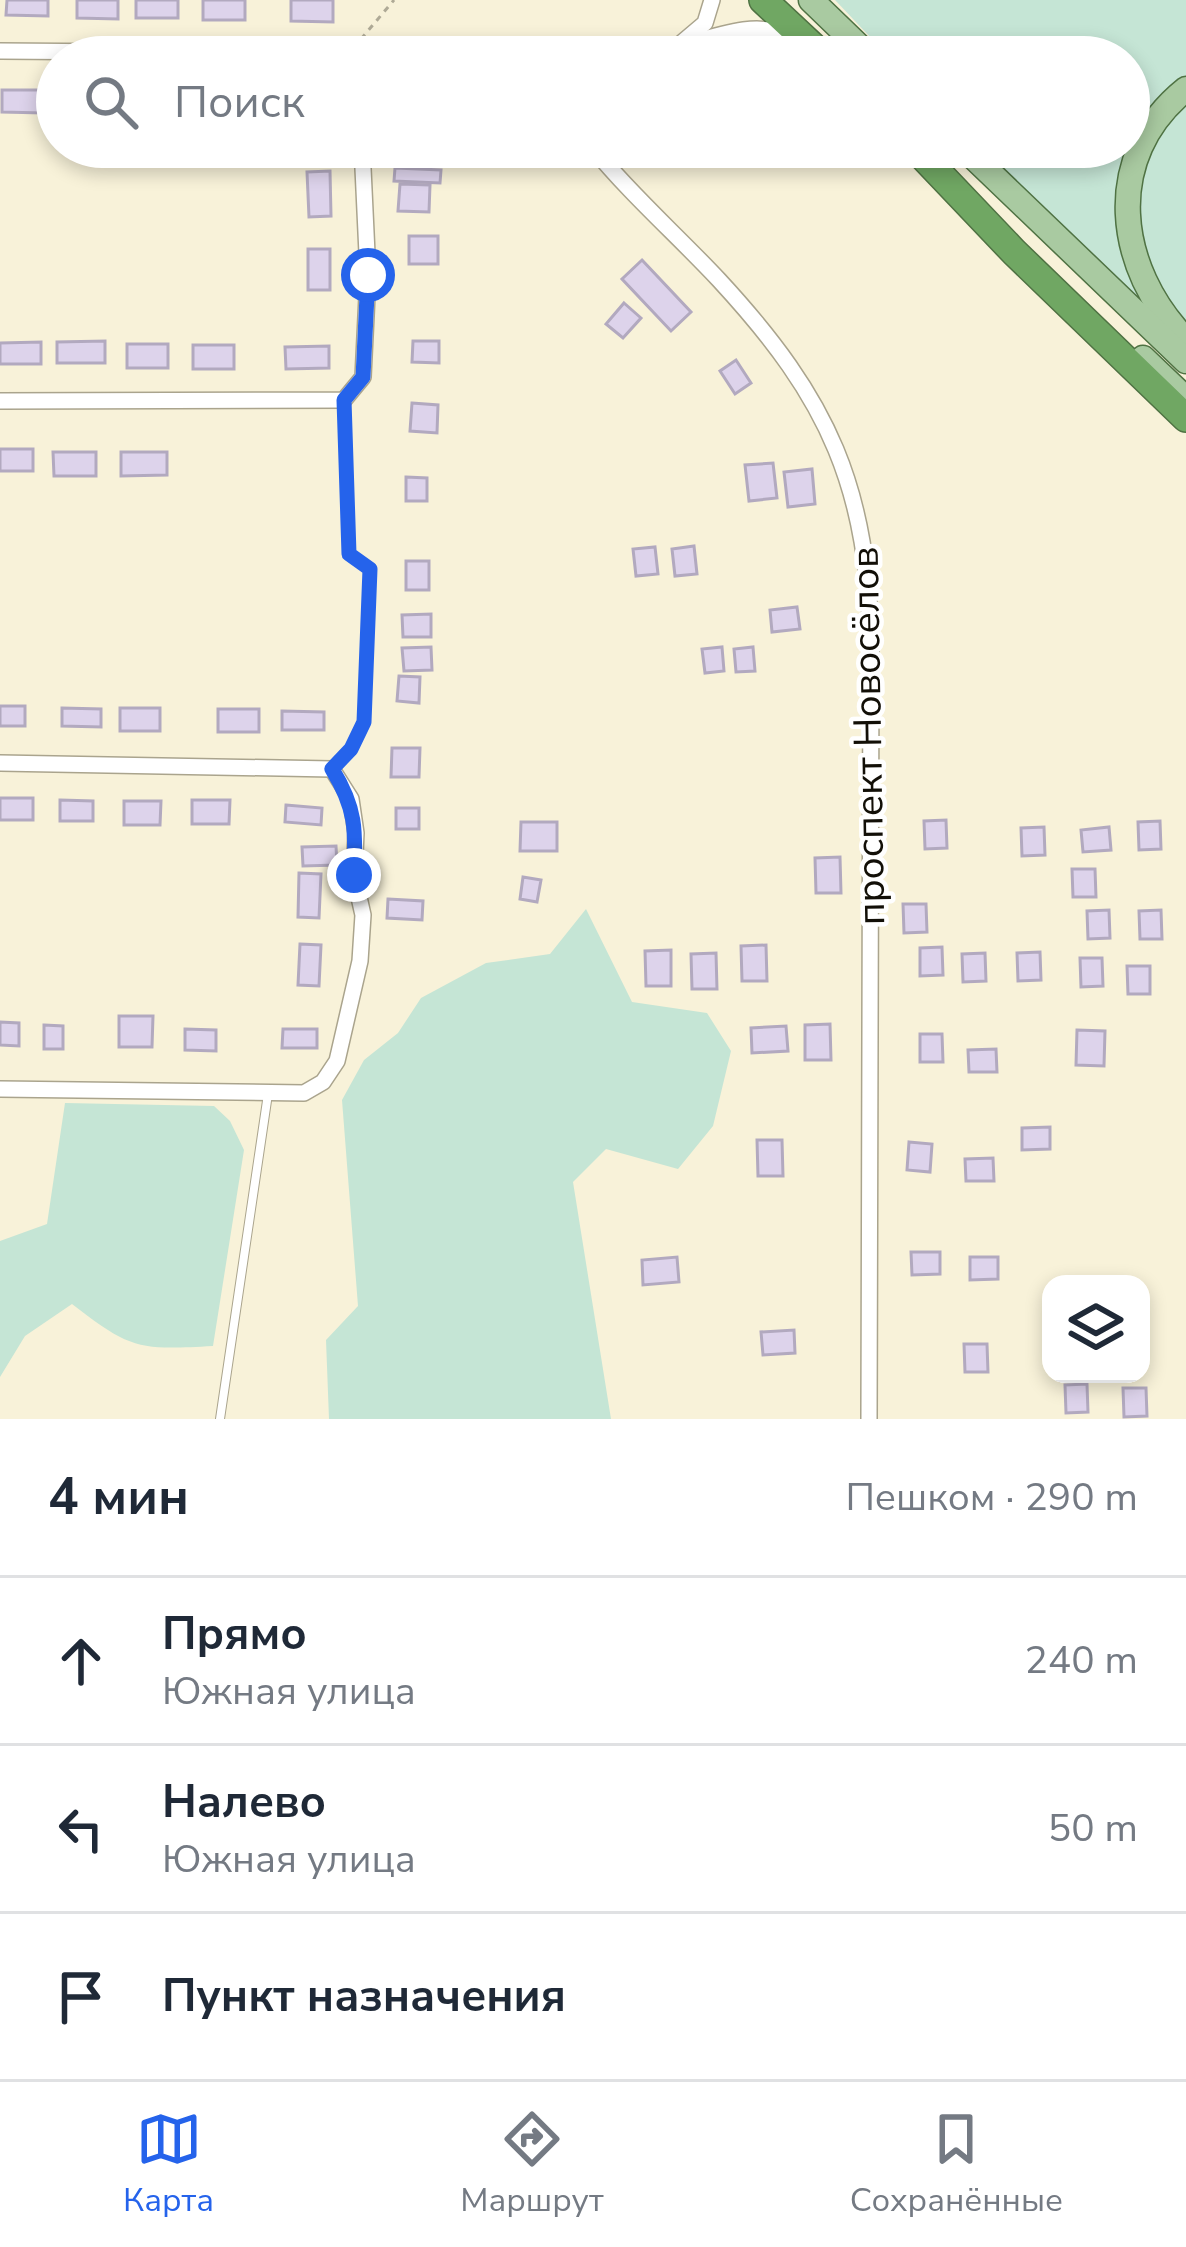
<!DOCTYPE html>
<html lang="ru">
<meta charset="utf-8">
<style>
:root{--surface:#fff;--page:#f2f2f3;--text:#1f2937;--muted:#747a83;--line:#e0e1e3;--accent:#2563eb}
body{margin:0;font-family:"Nunito Sans",sans-serif;background:var(--page);color:var(--text)}
.controls{position:absolute;right:36px;bottom:36px;display:grid;overflow:hidden;border-radius:24px;box-shadow:0 6px 18px #0003}
.controls button{width:108px;height:108px;display:grid;place-items:center;padding:0;border:0;border-bottom:3px solid var(--line);background:var(--surface);color:var(--text);font:60px sans-serif}
.stop{position:absolute;width:36px;height:36px;margin:-27px;border:9px solid #2563eb;border-radius:50%;background:#fff}
.stop.end{background:#2563eb;border-color:#fff;box-shadow:0 3px 12px #0008}
.list{margin:0;padding:0;list-style:none}
h2{display:flex;justify-content:space-between;align-items:center;height:156px;margin:0;padding:0 48px;font-size:51px}
h2 small{font-size:39px;font-weight:400;color:var(--muted)}
.list li{display:grid;grid-template-columns:78px 1fr auto;gap:36px;align-items:center;box-sizing:border-box;height:168px;padding:0 48px;border-top:3px solid var(--line)}
.list b{display:block;font-size:45px;white-space:nowrap}
.list p{margin:0;font-size:39px;white-space:nowrap;color:var(--muted)}
.list em{font-size:39px;font-style:normal;color:var(--muted)}
.icon{flex:none;width:66px;height:66px;fill:none;stroke:currentColor;stroke-width:2;stroke-linecap:round;stroke-linejoin:round}
.map{position:relative;flex:none;width:1186px;height:1419px;overflow:hidden}
.search{position:absolute;background:var(--surface);box-shadow:0 6px 18px #0003;left:36px;right:36px;top:36px;height:132px;display:flex;align-items:center;gap:30px;box-sizing:border-box;padding:0 42px;border-radius:66px;color:var(--muted);font-size:45px}
.sheet{height:660px;background:var(--surface)}
nav{display:flex;justify-content:space-around;align-items:center;box-sizing:border-box;height:168px;border-top:3px solid var(--line);background:var(--surface);font-size:33px;color:var(--muted)}
nav a{display:grid;justify-items:center;gap:6px}
nav .on{color:var(--accent)}
.map>svg:first-child{display:block}
</style>
<div class="map">
<svg width="1186" height="1419" viewBox="0 0 1186 1419">
<rect width="100%" height="100%" fill="#f8f2d9"/>
<!-- green -->
<g fill="#c5e5d5">
<polygon points="835,0 1186,0 1186,78 1129,147 1129,57 889,57"/>
<path d="M1186,99V327C1173,314 1166,297 1157,280C1152,269 1143,257 1140,246C1126,191 1154,140 1186,99Z"/>
<path d="M981,147H1129C1111,200 1113,248 1140,297L1137,298Z"/>
<polygon points="586,909 632,1002 707,1013 731,1051 713,1126 678,1169 606,1149 573,1182 611,1419 329,1419 326,1340 358,1306 342,1100 364,1060 398,1033 421,998 486,963 550,954"/>
<path d="M65,1103L214,1106L230,1121L244,1150L213,1346C140,1350 131,1350 72,1304L25,1336L0,1377V1241L47,1224Z"/>
</g>
<!-- building -->
<g fill="#ddd3eb" stroke="#b2a9bf" stroke-width="3">
<polygon points="7,0 48,0 48,16 6,15"/>
<polygon points="77,0 118,0 118,19 77,18"/>
<rect x="136" y="0" width="42" height="18"/>
<rect x="203" y="0" width="42" height="20"/>
<polygon points="291,0 333,0 333,22 291,21"/>
<polygon points="2,90 44,90 43,113 2,112"/>
<polygon points="401,148 441,150 441,164 400,162"/>
<polygon points="395,168 441,170 440,183 394,181"/>
<polygon points="330,171 331,216 309,217 307,172"/>
<polygon points="400,184 430,185 429,212 398,211"/>
<rect x="409" y="236" width="29" height="28"/>
<rect x="308" y="249" width="22" height="41"/>
<polygon points="642,260 691,312 671,331 622,279"/>
<polygon points="624,303 641,318 623,338 606,324"/>
<polygon points="105,341 105,363 57,363 57,342"/>
<polygon points="413,341 439,341 439,363 412,362"/>
<polygon points="41,342 41,364 0,364 0,343"/>
<rect x="127" y="344" width="41" height="24"/>
<rect x="193" y="345" width="41" height="24"/>
<polygon points="329,346 329,368 286,369 285,347"/>
<polygon points="736,360 751,383 735,394 720,371"/>
<polygon points="412,403 438,405 437,433 410,431"/>
<rect x="0" y="449" width="33" height="22"/>
<polygon points="53,452 96,452 96,476 54,476"/>
<polygon points="121,452 167,452 167,475 121,476"/>
<polygon points="773,463 777,498 749,501 745,465"/>
<polygon points="812,469 815,504 788,507 784,472"/>
<polygon points="406,477 427,478 427,501 406,501"/>
<polygon points="694,546 697,574 675,576 672,549"/>
<polygon points="655,547 658,574 636,576 633,549"/>
<rect x="406" y="561" width="23" height="29"/>
<polygon points="797,607 800,629 772,632 770,610"/>
<polygon points="431,614 431,637 403,637 402,615"/>
<polygon points="431,647 432,670 404,671 402,648"/>
<polygon points="722,647 724,671 705,673 702,649"/>
<polygon points="753,647 755,671 736,672 734,649"/>
<polygon points="399,676 420,677 419,703 397,701"/>
<rect x="0" y="706" width="25" height="20"/>
<polygon points="62,708 101,709 101,727 62,726"/>
<rect x="120" y="708" width="40" height="23"/>
<rect x="218" y="709" width="41" height="23"/>
<polygon points="282,711 324,712 324,730 282,730"/>
<polygon points="392,748 420,748 419,777 391,777"/>
<rect x="0" y="798" width="33" height="22"/>
<polygon points="60,800 93,801 93,821 60,821"/>
<polygon points="192,800 230,800 229,824 192,824"/>
<polygon points="124,801 161,801 160,825 124,825"/>
<polygon points="286,805 322,808 321,825 285,822"/>
<rect x="396" y="808" width="23" height="21"/>
<polygon points="946,820 947,848 925,849 924,821"/>
<polygon points="1160,821 1161,849 1139,850 1138,822"/>
<polygon points="521,822 557,822 557,851 520,851"/>
<polygon points="1044,827 1045,855 1022,856 1021,828"/>
<polygon points="1109,827 1111,850 1083,852 1081,830"/>
<polygon points="336,846 337,865 303,866 302,847"/>
<polygon points="840,857 841,893 816,893 815,858"/>
<polygon points="1072,869 1095,869 1096,897 1073,897"/>
<polygon points="299,873 321,874 319,918 298,917"/>
<polygon points="523,877 541,880 537,902 520,899"/>
<polygon points="388,899 423,901 422,920 387,918"/>
<polygon points="903,904 926,904 927,932 904,933"/>
<polygon points="1109,910 1110,938 1088,939 1087,911"/>
<polygon points="1161,910 1162,939 1140,939 1139,911"/>
<polygon points="300,944 321,945 319,986 298,985"/>
<polygon points="766,945 767,981 742,981 741,946"/>
<polygon points="942,947 943,975 920,976 920,948"/>
<polygon points="671,950 671,986 646,986 645,951"/>
<polygon points="1040,952 1041,980 1018,981 1017,953"/>
<polygon points="716,953 717,989 692,989 691,954"/>
<polygon points="985,953 986,981 963,982 962,954"/>
<polygon points="1080,958 1102,958 1103,986 1081,987"/>
<polygon points="1127,966 1150,966 1150,994 1128,994"/>
<polygon points="119,1016 153,1016 152,1047 119,1047"/>
<polygon points="0,1022 19,1023 19,1046 0,1045"/>
<polygon points="830,1024 831,1060 805,1060 805,1025"/>
<polygon points="44,1025 63,1026 63,1049 44,1049"/>
<polygon points="786,1026 788,1051 752,1053 751,1028"/>
<polygon points="185,1029 216,1030 216,1051 185,1050"/>
<polygon points="283,1029 317,1029 317,1048 282,1048"/>
<polygon points="1077,1030 1105,1031 1104,1066 1076,1065"/>
<polygon points="920,1034 942,1034 943,1062 920,1062"/>
<polygon points="996,1049 997,1072 969,1072 968,1050"/>
<polygon points="1050,1127 1050,1149 1022,1150 1022,1128"/>
<polygon points="757,1140 782,1140 783,1176 758,1176"/>
<polygon points="909,1142 932,1144 930,1172 907,1170"/>
<polygon points="993,1158 994,1181 966,1181 965,1159"/>
<polygon points="911,1252 940,1252 940,1274 912,1275"/>
<polygon points="677,1257 679,1282 643,1285 642,1260"/>
<polygon points="970,1257 998,1257 998,1279 970,1280"/>
<polygon points="794,1330 795,1353 763,1355 761,1332"/>
<polygon points="964,1344 987,1344 988,1372 965,1372"/>
<polygon points="1087,1384 1088,1412 1066,1413 1065,1385"/>
<polygon points="1123,1388 1146,1388 1147,1416 1124,1417"/>
</g>
<g fill="none" stroke-linecap="round" stroke-linejoin="round">
<defs>
<polyline id="lane" points="220,1419 268,1094"/>
<g id="street">
<polyline points="679,45 705,23 712,0"/>
<path d="M0,51L634,56C682,54 747,12 789,37"/>
<path d="M592,147C631,195 677,235 719,280C830,400 869,488 871,652L869,1419"/>
<polyline points="0,401 344,400 363,377 368,275 362,147"/>
<polyline points="0,763 332,769 351,799 356,833 354,875 363,915 360,961 337,1061 323,1082 304,1093 0,1089"/>
</g>
<g id="primary">
<polyline points="811,0 870,57"/>
<path d="M1186,89C1101,157 1116,269 1186,340"/>
<polyline points="963,147 1186,361"/>
<polyline points="1143,358 1186,399"/>
</g>
<g id="highway">
<polyline points="763,0 824,57"/>
<polyline points="914,147 1014,252 1186,418"/>
</g>
</defs>
<!-- lane casing -->
<use href="#lane" stroke="#aaa48d" stroke-width="10"/>
<!-- street casing -->
<use href="#street" stroke="#aaa48d" stroke-width="18"/>
<!-- primary casing -->
<use href="#primary" stroke="#4f7243" stroke-width="27"/>
<!-- highway casing -->
<use href="#highway" stroke="#4f7243" stroke-width="30"/>
<!-- path -->
<g stroke="#afaa96" stroke-width="3" stroke-dasharray="6 6" stroke-linecap="butt">
<polyline points="361,39 394,0"/>
<polyline points="342,759 365,723 370,569 349,555 345,414"/>
</g>
<!-- lane -->
<use href="#lane" stroke="#fff" stroke-width="8"/>
<!-- street -->
<use href="#street" stroke="#fff" stroke-width="15"/>
<!-- primary -->
<use href="#primary" stroke="#a9caa1" stroke-width="24"/>
<!-- highway -->
<use href="#highway" stroke="#70a763" stroke-width="27"/>
</g>
<g fill="none" stroke-linecap="round" stroke-linejoin="round">
<!-- route -->
<path stroke="#2563eb" stroke-width="15" d="M354,875C356,830 356,808 332,769L351,749L364,722L370,569L349,554L344,400L363,377L368,275"/>
</g>
<g text-anchor="middle" stroke-width="9" stroke-linejoin="round" paint-order="stroke">
<!-- street labels -->
<g font-size="39" fill="#120f07" stroke="#fff">
<text transform="translate(867 736) rotate(-91)" y="14">проспект Новосёлов</text>
</g>
</g>
</svg>
<div class="controls">
<button><svg class="icon" aria-label="layers" viewBox="0 0 24 24"><path d="M12 4l9 5-9 5-9-5zM3 14l9 5 9-5"/></svg></button>
</div>
<div class="stop" style="left:368px;top:275px"></div>
<div class="stop end" style="left:354px;top:875px"></div>
<div class="search"><svg class="icon" aria-label="search" viewBox="0 0 24 24"><circle cx="10" cy="10" r="6"/><path d="M15 15l6 6"/></svg>Поиск</div>
</div>
<section class="sheet">
<h2>4 мин<small>Пешком · 290 m</small></h2>
<ul class="list">
<li><svg class="icon" aria-label="ahead" viewBox="0 0 24 24"><path d="M12 20V5M6 11l6-6 6 6"/></svg><div><b>Прямо</b><p>Южная улица</p></div><em>240 m</em></li>
<li><svg class="icon" aria-label="left" viewBox="0 0 24 24"><path d="M17 20v-9H6M10 6l-5 5 5 5"/></svg><div><b>Налево</b><p>Южная улица</p></div><em>50 m</em></li>
<li><svg class="icon" aria-label="arrive" viewBox="0 0 24 24"><path d="M6 21V4h12l-3 4 3 4H6"/></svg><div><b>Пункт назначения</b></div></li>
</ul>
</section>
<nav>
<a class="on"><svg class="icon" aria-label="map" viewBox="0 0 24 24"><path d="M3 6l6-2 6 2 6-2v14l-6 2-6-2-6 2zM9 4v14M15 6v14"/></svg>Карта</a>
<a><svg class="icon" aria-label="directions" viewBox="0 0 24 24"><path d="M12 3l9 9-9 9-9-9zM9 14v-3h6M13 9l2 2-2 2"/></svg>Маршрут</a>
<a><svg class="icon" aria-label="saved" viewBox="0 0 24 24"><path d="M7 4h10v16l-5-4-5 4z"/></svg>Сохранённые</a>
</nav>
